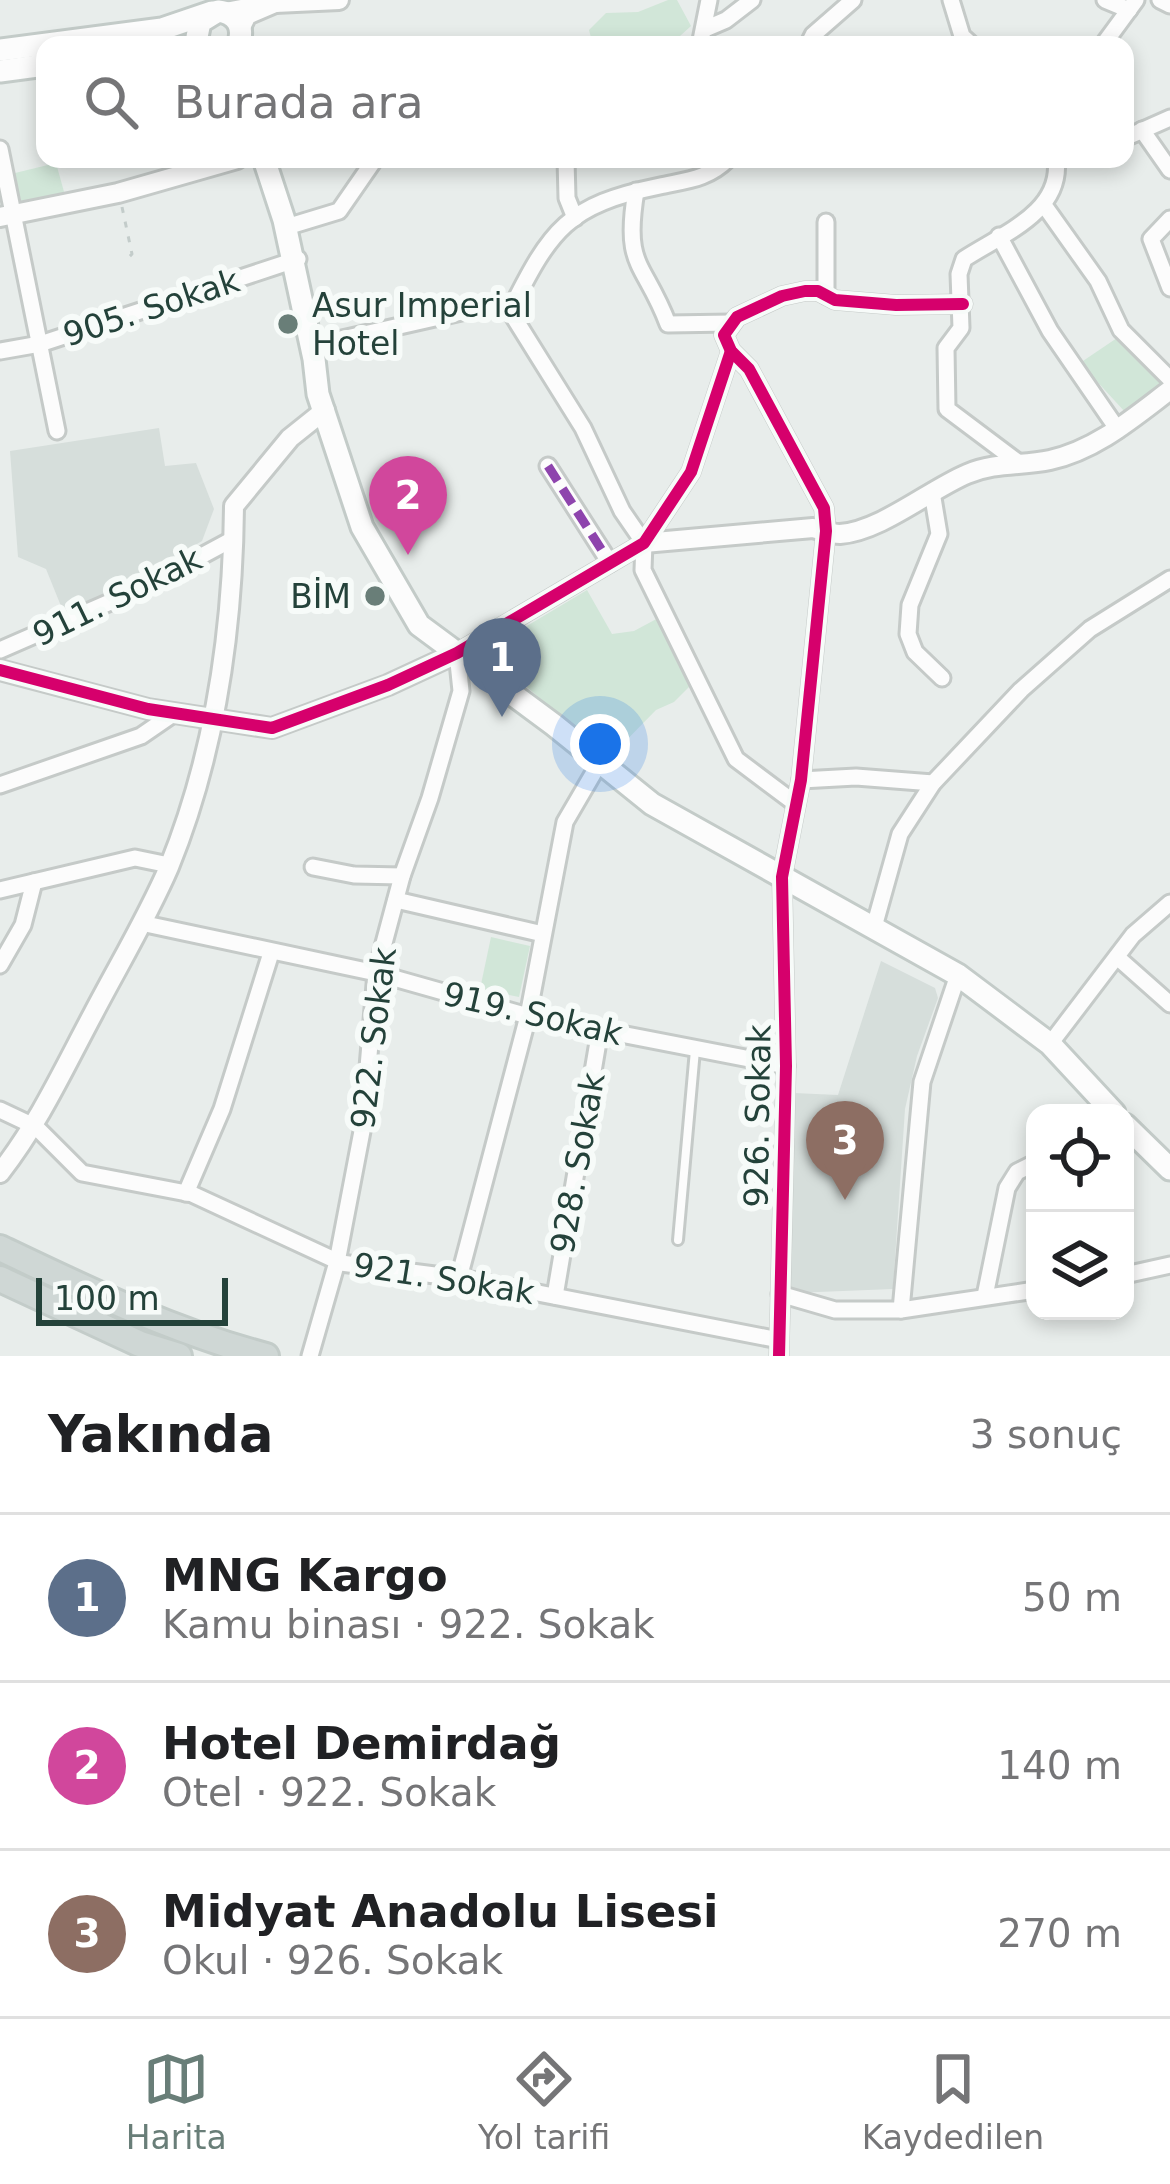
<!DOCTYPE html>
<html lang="tr">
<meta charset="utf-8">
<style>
:root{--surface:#fff;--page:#f6f6f6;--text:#202124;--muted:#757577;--line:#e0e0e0;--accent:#697e78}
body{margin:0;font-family:"DejaVu Sans",sans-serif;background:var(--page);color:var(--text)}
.controls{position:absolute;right:36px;bottom:36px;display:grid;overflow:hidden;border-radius:24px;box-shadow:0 6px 18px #0003}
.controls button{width:108px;height:108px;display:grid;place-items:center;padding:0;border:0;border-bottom:3px solid var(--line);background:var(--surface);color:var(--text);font:60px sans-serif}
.scale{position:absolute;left:36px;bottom:30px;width:192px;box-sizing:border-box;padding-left:12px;border:6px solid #24423a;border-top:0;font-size:33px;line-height:42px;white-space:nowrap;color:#24423a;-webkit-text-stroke:9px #f7fbf9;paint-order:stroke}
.you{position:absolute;left:600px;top:744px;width:42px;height:42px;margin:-30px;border:9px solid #fff;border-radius:50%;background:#1a73e8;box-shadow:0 0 0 18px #1a73e833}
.badge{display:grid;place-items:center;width:78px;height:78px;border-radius:50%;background:var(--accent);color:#fff;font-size:39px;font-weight:700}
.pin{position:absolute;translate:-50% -99px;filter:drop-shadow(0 3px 6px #0008)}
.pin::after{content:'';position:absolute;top:63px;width:42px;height:36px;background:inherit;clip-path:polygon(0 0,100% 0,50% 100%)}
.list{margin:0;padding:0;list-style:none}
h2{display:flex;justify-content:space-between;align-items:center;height:156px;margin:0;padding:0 48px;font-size:51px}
h2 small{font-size:39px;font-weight:400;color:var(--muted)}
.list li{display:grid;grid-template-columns:78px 1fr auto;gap:36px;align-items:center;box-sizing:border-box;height:168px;padding:0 48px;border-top:3px solid var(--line)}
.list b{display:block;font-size:45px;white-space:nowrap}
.list p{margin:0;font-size:39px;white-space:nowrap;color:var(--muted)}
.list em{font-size:39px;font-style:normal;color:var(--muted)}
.icon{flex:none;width:66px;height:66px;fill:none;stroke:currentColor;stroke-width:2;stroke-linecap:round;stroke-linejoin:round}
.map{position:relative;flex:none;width:1170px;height:1356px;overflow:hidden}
.search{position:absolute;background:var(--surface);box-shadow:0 6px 18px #0003;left:36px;right:36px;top:36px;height:132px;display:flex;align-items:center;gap:30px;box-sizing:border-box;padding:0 42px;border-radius:24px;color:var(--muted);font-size:45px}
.sheet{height:660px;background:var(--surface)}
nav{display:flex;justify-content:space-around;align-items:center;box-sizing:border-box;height:168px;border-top:3px solid var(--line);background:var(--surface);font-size:33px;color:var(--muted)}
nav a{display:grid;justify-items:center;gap:6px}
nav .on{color:var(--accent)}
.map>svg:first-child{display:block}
</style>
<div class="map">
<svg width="1170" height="1356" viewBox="0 0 1170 1356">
<rect width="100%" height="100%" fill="#e8edeb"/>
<!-- built -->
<g fill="#d6dedb">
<polygon points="159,428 165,466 196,463 214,509 202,541 121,589 63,611 46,569 18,557 10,451"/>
<polygon points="881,961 935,988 938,998 917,1056 905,1109 893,1289 793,1293 787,1284 794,1093 838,1095"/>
</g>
<!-- green -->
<g fill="#d1e6d8">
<polygon points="668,0 677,0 691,26 670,45 593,45 589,30 606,13 638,12"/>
<polygon points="56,163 66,199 21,207 11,174"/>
<polygon points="1117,338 1161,382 1126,413 1080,363"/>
<polygon points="587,590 612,634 634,631 662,616 693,683 674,702 656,710 609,758 485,651"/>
<polygon points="491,937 530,946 519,997 480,989"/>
</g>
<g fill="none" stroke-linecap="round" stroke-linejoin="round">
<defs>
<polyline id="service" points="678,1240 695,1050"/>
<g id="minor">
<polyline points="951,0 962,36 972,45"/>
<polyline points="1105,0 1129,10"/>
<polyline points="1160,0 1170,5"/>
<polyline points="705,29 726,20 752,0"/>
<polyline points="700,45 709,0"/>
<polyline points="808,45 813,35 853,0"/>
<polyline points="1103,45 1136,0"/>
<polyline points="1142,130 1170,170"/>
<polyline points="1125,138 1170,118"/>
<polyline points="0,149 57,431"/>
<polyline points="566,159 567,198 575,218"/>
<path d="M636,191C623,268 644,261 668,324L731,323"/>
<polyline points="1044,205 1098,281 1121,330 1170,379"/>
<polyline points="1170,219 1151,239 1170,288"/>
<polyline points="826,222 826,295"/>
<polyline points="293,225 339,211 375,159"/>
<polyline points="999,236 1050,331 1118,430"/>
<path d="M510,311C551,229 567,205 660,186C688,180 708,179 728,159"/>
<polyline points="311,346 488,306 510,311 583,428 622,511 644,543 643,570 736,759 796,804"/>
<polyline points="0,351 40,344 298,259"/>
<path d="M1019,463L947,409L946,348L961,328L959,274L964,259C1002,234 1063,212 1056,159"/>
<polyline points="548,466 610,563"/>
<polyline points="932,492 939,534 910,605 908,634 915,652 942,678"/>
<polyline points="0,650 140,589 233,539"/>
<polyline points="801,780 856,777 933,783"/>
<polyline points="0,785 141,736 173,714"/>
<polyline points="313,867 354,875 402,876"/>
<polyline points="0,890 135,858 169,865"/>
<polyline points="396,900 543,934"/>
<polyline points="141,923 376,973 528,1016 786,1066"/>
<polyline points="874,927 900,834 933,783 1021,690 1090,629 1170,579"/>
<polyline points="1117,957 1170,1004"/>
<polyline points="0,965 23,925 34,882"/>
<polyline points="1050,1044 1133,935 1170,903"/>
<polyline points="0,1110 36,1127 82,1173 192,1194 341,1263 466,1279 779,1340"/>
<polyline points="186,1193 222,1109 271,953"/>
<polyline points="1125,1275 1170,1265"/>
<polyline points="459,1278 528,1016 565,822 600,762"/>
<polyline points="780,1294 835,1310 901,1310 1035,1290"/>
<polyline points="555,1296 600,1030"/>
<polyline points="985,1296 1007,1188 1017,1172 1035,1163"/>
<polyline points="901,1310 922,1082 958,975"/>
<polyline points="310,1356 337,1262 363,1126 376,973 402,876 430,798 461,691 457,653 644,543 691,472 731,351"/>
<polyline points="779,1356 786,1066 782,877 801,780 826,531 824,508 749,369 731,351 724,335 737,317 782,296 805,291 818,291 835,300 896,305 963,304"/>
</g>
<g id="tertiary">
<polyline points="275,3 339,0"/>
<polyline points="225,12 275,3 247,15 241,27"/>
<polyline points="0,217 118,193 237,159"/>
<path d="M644,543L813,528C821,530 832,534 840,534C881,531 929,490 967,474C995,462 1022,466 1050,460C1096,450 1133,418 1170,390"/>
<polyline points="0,670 148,709 272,728 388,685 457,653"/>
<path d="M0,1173C40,1121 62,1072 93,1014C118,966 147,918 169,867C215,754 233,628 234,506L290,438L325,410"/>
</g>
<g id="secondary">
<path d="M200,45L197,37L200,22L218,11C237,13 245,28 238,45"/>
<polyline points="0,50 162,29 212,12"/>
<polyline points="0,71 45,65"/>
<polyline points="264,159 284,220 314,359 318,394 362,527 419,625 554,725 652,804 958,975 1050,1044 1114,1113"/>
<polyline points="1125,1125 1170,1169"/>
</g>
<g id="primary">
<path d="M0,1248C88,1290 172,1331 266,1356"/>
<polyline points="0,1279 140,1344 179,1356"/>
</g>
</defs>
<!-- service casing -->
<use href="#service" stroke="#c5cac8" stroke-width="14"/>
<!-- minor casing -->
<use href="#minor" stroke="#c5cac8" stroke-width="21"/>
<!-- tertiary casing -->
<use href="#tertiary" stroke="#c5cac8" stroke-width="24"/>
<!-- secondary casing -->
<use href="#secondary" stroke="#c3cbc8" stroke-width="27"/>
<!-- primary casing -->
<use href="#primary" stroke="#c3ccc9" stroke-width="30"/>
<!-- path -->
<polyline stroke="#c3ccca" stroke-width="3" stroke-dasharray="6 9" stroke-linecap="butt" points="122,207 132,254 126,260"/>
<!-- service -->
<use href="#service" stroke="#fcfcfc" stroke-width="8"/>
<!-- minor -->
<use href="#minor" stroke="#fcfcfc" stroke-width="15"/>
<!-- tertiary -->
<use href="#tertiary" stroke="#fcfcfc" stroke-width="18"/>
<!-- secondary -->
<use href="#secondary" stroke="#fcfcfc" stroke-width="21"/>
<!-- primary -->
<use href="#primary" stroke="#cfd7d5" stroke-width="24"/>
<!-- quiet -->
<polyline stroke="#8e44ad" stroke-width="9" stroke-dasharray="18 9" stroke-linecap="butt" points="548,466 610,563"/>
<defs>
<g id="cycleway">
<polyline points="0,670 148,709 272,728 388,685 457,653 644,543 691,472 731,351"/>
<polyline points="779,1356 786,1066 782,877 801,780 826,531 824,508 749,369 731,351 724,335 737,317 782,296 805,291 818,291 835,300 896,305 963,304"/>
</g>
</defs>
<!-- cycleway casing -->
<use href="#cycleway" stroke="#f7fbf9" stroke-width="20"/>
<!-- cycleway -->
<use href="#cycleway" stroke="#d6006c" stroke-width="12"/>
</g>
<!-- markers -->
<g fill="#697e78" stroke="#f7fbf9" stroke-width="4.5">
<circle cx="288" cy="324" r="12"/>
<circle cx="375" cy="596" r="12"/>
</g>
<g text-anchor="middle" stroke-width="12" stroke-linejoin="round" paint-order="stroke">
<!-- poi labels -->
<g font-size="33" fill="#24423a" stroke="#f7fbf9" text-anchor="start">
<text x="312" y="317">Asur Imperial<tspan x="312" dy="38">Hotel</tspan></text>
<text x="351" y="608" text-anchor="end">BİM</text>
</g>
<!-- street labels -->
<g font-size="33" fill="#24423a" stroke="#f7fbf9">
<text transform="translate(151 307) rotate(-18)" y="12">905. Sokak</text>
<text transform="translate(117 596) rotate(-26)" y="12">911. Sokak</text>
<text transform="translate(533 1013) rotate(13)" y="12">919. Sokak</text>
<text transform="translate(373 1038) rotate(-83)" y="12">922. Sokak</text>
<text transform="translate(757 1116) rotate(-89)" y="12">926. Sokak</text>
<text transform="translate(577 1163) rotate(-80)" y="12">928. Sokak</text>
<text transform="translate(444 1278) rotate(9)" y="12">921. Sokak</text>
</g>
</g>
</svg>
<div class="controls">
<button><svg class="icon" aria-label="locate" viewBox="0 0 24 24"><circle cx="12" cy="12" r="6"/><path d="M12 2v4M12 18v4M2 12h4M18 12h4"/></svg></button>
<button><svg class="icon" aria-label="layers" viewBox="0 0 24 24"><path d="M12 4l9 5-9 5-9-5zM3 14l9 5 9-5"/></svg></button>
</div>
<div class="scale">100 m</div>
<div class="you"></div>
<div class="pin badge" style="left:502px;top:717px;background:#5c6f8a">1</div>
<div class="pin badge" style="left:408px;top:555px;background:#d1479c">2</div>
<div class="pin badge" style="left:845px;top:1200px;background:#8d6e63">3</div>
<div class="search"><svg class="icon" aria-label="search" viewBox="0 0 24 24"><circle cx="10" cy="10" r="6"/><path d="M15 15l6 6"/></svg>Burada ara</div>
</div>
<section class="sheet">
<h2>Yakında<small>3 sonuç</small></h2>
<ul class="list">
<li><span class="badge" style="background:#5c6f8a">1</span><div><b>MNG Kargo</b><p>Kamu binası · 922. Sokak</p></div><em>50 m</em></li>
<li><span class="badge" style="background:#d1479c">2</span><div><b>Hotel Demirdağ</b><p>Otel · 922. Sokak</p></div><em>140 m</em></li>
<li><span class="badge" style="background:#8d6e63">3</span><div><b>Midyat Anadolu Lisesi</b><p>Okul · 926. Sokak</p></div><em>270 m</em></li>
</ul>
</section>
<nav>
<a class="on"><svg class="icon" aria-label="map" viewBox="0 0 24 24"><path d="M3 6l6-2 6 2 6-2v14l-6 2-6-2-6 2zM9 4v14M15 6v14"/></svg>Harita</a>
<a><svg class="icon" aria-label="directions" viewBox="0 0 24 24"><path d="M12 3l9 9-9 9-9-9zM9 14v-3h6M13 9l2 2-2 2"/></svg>Yol tarifi</a>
<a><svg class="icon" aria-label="saved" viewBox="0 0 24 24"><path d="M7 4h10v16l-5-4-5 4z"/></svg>Kaydedilen</a>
</nav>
